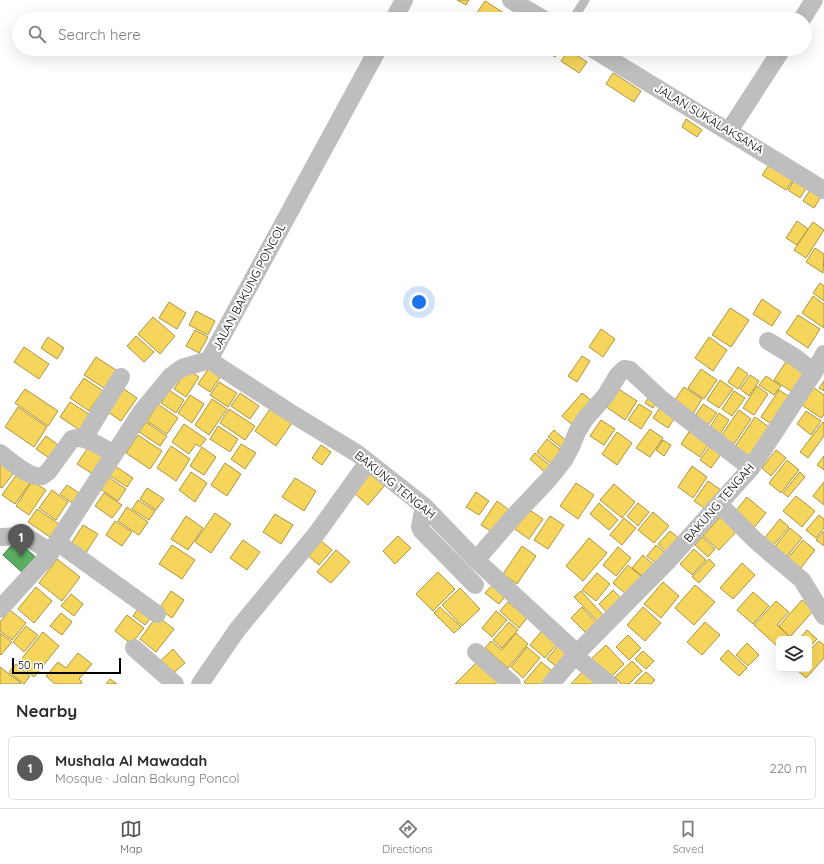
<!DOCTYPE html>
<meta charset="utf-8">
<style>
:root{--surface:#fff;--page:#f7f7f7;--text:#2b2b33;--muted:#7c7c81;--line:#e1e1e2;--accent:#595959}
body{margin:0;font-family:Quicksand,sans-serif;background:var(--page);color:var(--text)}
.controls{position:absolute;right:12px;bottom:12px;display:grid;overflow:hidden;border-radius:6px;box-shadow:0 4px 16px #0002}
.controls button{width:36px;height:36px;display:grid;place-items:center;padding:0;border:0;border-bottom:1px solid var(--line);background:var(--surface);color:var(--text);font:20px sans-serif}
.scale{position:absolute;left:12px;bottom:10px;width:109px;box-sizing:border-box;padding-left:4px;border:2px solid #000;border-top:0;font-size:11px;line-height:14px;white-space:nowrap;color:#000;-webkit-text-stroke:3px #fff;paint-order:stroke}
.you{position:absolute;left:419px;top:302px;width:14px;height:14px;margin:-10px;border:3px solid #fff;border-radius:50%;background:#1a73e8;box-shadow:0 0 0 6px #1a73e833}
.badge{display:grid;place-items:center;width:26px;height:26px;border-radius:50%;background:var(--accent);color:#fff;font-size:13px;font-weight:700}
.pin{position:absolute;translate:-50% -33px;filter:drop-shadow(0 1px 2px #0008)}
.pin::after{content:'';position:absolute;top:21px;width:14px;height:12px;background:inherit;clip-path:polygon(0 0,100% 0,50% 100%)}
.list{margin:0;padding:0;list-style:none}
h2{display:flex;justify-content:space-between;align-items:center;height:52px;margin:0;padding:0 16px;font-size:17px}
h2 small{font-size:13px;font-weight:400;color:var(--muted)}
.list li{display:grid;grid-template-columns:26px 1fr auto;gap:12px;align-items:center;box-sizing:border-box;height:64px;margin:0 8px 8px;padding:0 8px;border:1px solid var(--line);border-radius:6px}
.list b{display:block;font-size:15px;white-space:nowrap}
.list p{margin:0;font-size:13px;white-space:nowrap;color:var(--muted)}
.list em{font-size:13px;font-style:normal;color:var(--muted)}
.icon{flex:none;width:22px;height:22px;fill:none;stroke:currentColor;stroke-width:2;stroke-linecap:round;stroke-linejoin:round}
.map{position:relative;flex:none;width:824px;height:684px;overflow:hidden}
.search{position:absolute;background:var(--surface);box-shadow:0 4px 16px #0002;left:12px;right:12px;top:12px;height:44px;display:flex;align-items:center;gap:10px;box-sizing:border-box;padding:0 14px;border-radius:22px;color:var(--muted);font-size:15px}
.sheet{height:124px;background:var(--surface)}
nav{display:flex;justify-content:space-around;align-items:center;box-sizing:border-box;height:56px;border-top:1px solid var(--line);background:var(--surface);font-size:11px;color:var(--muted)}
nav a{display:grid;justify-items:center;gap:2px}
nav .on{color:var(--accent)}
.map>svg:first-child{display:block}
</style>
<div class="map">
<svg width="824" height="684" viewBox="0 0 824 684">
<rect width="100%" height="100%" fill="#fff"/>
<!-- homes -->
<g fill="#f6d55c" stroke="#ac9540">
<polygon points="457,0 469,0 466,5"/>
<polygon points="485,1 507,15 504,19 484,19 476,14"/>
<polygon points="543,49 561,49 555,57"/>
<polygon points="569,50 587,62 579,73 561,61"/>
<polygon points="613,73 641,91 634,102 606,84"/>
<polygon points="686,119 702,130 697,137 682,127"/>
<polygon points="769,165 793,180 786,190 762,175"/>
<polygon points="795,179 807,187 800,198 788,190"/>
<polygon points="810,190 821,197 814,208 803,201"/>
<polygon points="797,221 808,229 797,245 786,238"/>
<polygon points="813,222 824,230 806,258 794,250"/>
<polygon points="815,248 824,254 823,273 806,262"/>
<polygon points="820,283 824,286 824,301 813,293"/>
<polygon points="813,296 824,304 824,328 802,313"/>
<polygon points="762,299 781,312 772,326 753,314"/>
<polygon points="169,302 186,313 177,329 159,318"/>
<polygon points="730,308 749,320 731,347 712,335"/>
<polygon points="196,311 215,321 208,335 189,325"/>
<polygon points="798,315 820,329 808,348 786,333"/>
<polygon points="153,317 175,336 160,354 138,334"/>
<polygon points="601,329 615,339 603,357 589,347"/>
<polygon points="195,330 208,337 199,353 186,346"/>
<polygon points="136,336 154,352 144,362 127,346"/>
<polygon points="48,337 64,348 57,359 41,348"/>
<polygon points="709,337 727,350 713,371 695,358"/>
<polygon points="24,347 49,364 39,379 14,362"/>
<polygon points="582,356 590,361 577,382 568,376"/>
<polygon points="96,357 119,372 107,390 84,375"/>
<polygon points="787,360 810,374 797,395 774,380"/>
<polygon points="211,365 223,373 210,392 198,384"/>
<polygon points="738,367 748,374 738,389 728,382"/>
<polygon points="187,369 199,377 186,397 174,389"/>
<polygon points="701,369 717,380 704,399 688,388"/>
<polygon points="750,375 759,381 749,396 740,389"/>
<polygon points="766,376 781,386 774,395 759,385"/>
<polygon points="84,378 103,391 89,411 70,398"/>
<polygon points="720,380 733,389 719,408 707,400"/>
<polygon points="824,381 824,391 819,388"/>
<polygon points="219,382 237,393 228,407 210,395"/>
<polygon points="757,386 768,394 754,415 743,408"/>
<polygon points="121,387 137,398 121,421 105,410"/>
<polygon points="684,387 702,399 693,414 674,401"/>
<polygon points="813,387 824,395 824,415 821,418 802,405"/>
<polygon points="617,388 637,401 625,420 605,406"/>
<polygon points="25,389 58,411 48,426 15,403"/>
<polygon points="169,390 184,400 176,413 161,403"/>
<polygon points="779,390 793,399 774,426 761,417"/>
<polygon points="734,391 745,398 732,416 722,409"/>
<polygon points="652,392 660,398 653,408 645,403"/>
<polygon points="240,393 259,406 250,419 231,406"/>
<polygon points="582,393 596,404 576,428 562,416"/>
<polygon points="190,395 204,404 192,423 178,413"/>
<polygon points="212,399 227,409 209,435 195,425"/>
<polygon points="70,402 92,416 81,431 60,417"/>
<polygon points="663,403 678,413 668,428 653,418"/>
<polygon points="158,404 178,418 167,434 147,421"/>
<polygon points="639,404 652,412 641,429 628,420"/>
<polygon points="703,404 717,413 708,425 695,416"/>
<polygon points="18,407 47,427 34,447 5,427"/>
<polygon points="229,409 255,426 245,440 220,423"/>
<polygon points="270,409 292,423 276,446 255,431"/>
<polygon points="739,410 751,419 734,444 721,436"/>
<polygon points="806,411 821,421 811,435 797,424"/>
<polygon points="719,413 729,420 720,434 710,427"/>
<polygon points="755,417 773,430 752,460 734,448"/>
<polygon points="601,420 615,429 604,445 590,436"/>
<polygon points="146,422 167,436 160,446 139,432"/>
<polygon points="823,422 824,423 824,436 808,458 800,452"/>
<polygon points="184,424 206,439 200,447 196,444 189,454 172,442"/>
<polygon points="218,426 238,439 230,452 210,439"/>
<polygon points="693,426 712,439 700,457 681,444"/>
<polygon points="650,429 663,438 650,457 636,448"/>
<polygon points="554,430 571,445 566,451 548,437"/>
<polygon points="617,432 632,443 617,465 602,454"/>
<polygon points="138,435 162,451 150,469 126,453"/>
<polygon points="46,436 61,447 52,460 36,449"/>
<polygon points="547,439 565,453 554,466 537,452"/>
<polygon points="663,440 671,445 664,456 656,450"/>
<polygon points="713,442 724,450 711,468 700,460"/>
<polygon points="241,444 256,453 245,469 231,459"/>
<polygon points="321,445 331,452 322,465 312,458"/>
<polygon points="89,446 106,457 94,475 77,464"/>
<polygon points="171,446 190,459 176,481 157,468"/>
<polygon points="202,447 216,457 204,475 190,466"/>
<polygon points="776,450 786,458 771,476 762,468"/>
<polygon points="535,453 552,467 547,474 530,459"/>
<polygon points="824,456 824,470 817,465"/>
<polygon points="0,457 16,470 2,488 0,487"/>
<polygon points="787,460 799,470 781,493 769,483"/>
<polygon points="225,463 241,474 227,496 211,485"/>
<polygon points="115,466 133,478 127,487 109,475"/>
<polygon points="692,466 707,477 693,498 678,487"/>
<polygon points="191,472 207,483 195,502 179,490"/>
<polygon points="371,472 386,484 368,505 354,493"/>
<polygon points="800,472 805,477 788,497 783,493"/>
<polygon points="17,474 30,483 15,504 2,495"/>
<polygon points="107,476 126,489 118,501 99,488"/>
<polygon points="295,478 316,491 304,511 282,497"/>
<polygon points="32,481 46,490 29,515 16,506"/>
<polygon points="708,481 721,490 707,510 694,501"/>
<polygon points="824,482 824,505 813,496"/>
<polygon points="576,483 594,495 578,519 560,506"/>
<polygon points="614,484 635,502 622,518 600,500"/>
<polygon points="67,485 79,493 72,503 60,494"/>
<polygon points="147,488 164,499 156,510 140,499"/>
<polygon points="52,490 68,502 56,520 39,508"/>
<polygon points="476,492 489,501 479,515 466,507"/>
<polygon points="104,493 122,505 112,518 95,506"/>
<polygon points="796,496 815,511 802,527 783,511"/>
<polygon points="747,497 766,513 753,529 734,513"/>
<polygon points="138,500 155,511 149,520 132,509"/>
<polygon points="497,501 512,512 497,535 481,525"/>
<polygon points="599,503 618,520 609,530 590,514"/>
<polygon points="638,503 649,512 638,526 627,516"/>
<polygon points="127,507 148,522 139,535 118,521"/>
<polygon points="525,507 543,519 529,539 512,527"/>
<polygon points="37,509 59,524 50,537 28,522"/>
<polygon points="653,512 669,526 654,543 638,530"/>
<polygon points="215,513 231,524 211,553 195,542"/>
<polygon points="275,514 293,525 281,544 263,532"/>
<polygon points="819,515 824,519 824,528 816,538 806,530"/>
<polygon points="186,516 203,528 188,550 171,539"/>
<polygon points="550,516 564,525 548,549 534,540"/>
<polygon points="721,516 737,531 719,550 703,536"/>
<polygon points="624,518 636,528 622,545 610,535"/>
<polygon points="780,519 789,527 771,548 762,541"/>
<polygon points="115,521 132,532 122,546 106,535"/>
<polygon points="83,525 98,534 85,554 71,544"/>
<polygon points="790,528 802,538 784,560 772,550"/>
<polygon points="670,531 680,539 668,553 658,544"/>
<polygon points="824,531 824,546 816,540"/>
<polygon points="398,536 411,548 395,564 383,551"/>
<polygon points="702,537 715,549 708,557 695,545"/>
<polygon points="589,538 607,553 583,581 566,566"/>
<polygon points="243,540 260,552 247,570 230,558"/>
<polygon points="320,540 332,550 319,565 307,555"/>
<polygon points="803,540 815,550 800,569 787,559"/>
<polygon points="172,545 195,560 182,579 159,564"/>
<polygon points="656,545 668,555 659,566 647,556"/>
<polygon points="522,546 536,556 517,584 503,574"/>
<polygon points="618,547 631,558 616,576 603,565"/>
<polygon points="694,549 706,560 692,575 680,564"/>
<polygon points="336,550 350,562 331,583 317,572"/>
<polygon points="643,555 656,567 646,579 632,568"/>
<polygon points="57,559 80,577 62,601 39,583"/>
<polygon points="709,559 715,565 699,583 692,577"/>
<polygon points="742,563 755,575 733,599 720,588"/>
<polygon points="628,565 642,577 627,595 613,583"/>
<polygon points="438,572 455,589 433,611 416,594"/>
<polygon points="597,573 610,584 596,601 582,590"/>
<polygon points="495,582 508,593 499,604 485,593"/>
<polygon points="663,582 679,596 661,618 644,604"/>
<polygon points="695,585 715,602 694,625 675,608"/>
<polygon points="36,587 52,601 34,623 18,609"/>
<polygon points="460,588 480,609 462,626 442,605"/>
<polygon points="613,590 625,602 610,616 599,604"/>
<polygon points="171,591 184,600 172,618 159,609"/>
<polygon points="581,591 607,619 601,625 574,597"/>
<polygon points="753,592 769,606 753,624 737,610"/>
<polygon points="71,594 83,604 74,616 61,606"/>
<polygon points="802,600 814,610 790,637 779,626"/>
<polygon points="776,601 789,612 777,625 792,639 779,639 779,648 754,625"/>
<polygon points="508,602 527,618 519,628 500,611"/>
<polygon points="140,606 152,616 145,625 133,616"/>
<polygon points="440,607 461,627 454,633 434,613"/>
<polygon points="582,607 599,626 589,636 571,618"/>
<polygon points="643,607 661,623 645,641 627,625"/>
<polygon points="10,610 26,623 12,640 0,631 0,622"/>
<polygon points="496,611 507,620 492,637 482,628"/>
<polygon points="61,613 72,622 62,635 50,626"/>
<polygon points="127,615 144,628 131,644 115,631"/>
<polygon points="157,616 174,629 156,652 140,639"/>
<polygon points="509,622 518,630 502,648 493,640"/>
<polygon points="705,622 720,635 702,655 687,642"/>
<polygon points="26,626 38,635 24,652 13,642"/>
<polygon points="546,626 561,639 545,658 530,645"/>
<polygon points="807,630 817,639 809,648 809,639 799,639"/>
<polygon points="43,632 59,646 34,677 18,663"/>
<polygon points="0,633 12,642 1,655 0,654"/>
<polygon points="516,633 528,644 508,668 485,648 491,641 502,650"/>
<polygon points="628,635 641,648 629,660 616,647"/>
<polygon points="562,641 573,650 558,668 547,659"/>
<polygon points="819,641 824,645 824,658 806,678 796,669 809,669 809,651"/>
<polygon points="747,643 759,655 748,666 736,655"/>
<polygon points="606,645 624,664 609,679 590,660"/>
<polygon points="527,647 540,658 523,678 511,667"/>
<polygon points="173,649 185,663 170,676 158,663"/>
<polygon points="728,650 747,668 739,676 720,659"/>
<polygon points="643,651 654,661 646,669 635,659"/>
<polygon points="78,653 92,664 79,679 82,682 81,684 55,684 46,676 58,662 66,668"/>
<polygon points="479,660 499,681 495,684 455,684"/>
<polygon points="632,661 642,671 629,684 621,684 615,677"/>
<polygon points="541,662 555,673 545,684 526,684 524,682"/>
<polygon points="16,664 30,676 24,684 9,672"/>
<polygon points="0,667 21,683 20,684 0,684"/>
<polygon points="584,670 595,681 592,684 571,684"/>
<polygon points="646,672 655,680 651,684 634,684"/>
<polygon points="110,679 117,684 106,684"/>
</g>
<!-- public -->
<polygon fill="#5aae61" stroke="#3f7a44" points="16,540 39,560 25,575 3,555"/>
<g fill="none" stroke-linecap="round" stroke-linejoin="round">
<!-- service -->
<polyline stroke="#bebebe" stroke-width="9" points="573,19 585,0"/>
<!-- minor -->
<g stroke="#bebebe" stroke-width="18">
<polyline points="511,0 543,19"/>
<polyline points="394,19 404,0"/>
<polyline points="802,19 814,0"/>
<polyline points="593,49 824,190"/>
<polyline points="729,131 782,49"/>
<polyline points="768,341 796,358 814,372"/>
<polyline points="209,360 294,415 358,454 424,506 476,560 577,653"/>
<polyline points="84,438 121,377"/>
<path d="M0,453C9,460 30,479 42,476C44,475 46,473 48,472L72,439C84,434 103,448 114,454"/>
<polyline points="720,505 756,541 802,580 824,616"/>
<polyline points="424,506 420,527 422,531 475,585"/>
<polyline points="0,537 25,536 51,552"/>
<polyline points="57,542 157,614"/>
<polyline points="476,560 515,515 549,479 564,460 571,447 577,432 585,419 606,395 618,375 624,369 630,370 661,399 751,468"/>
<polyline points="0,609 48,556 142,411 171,376 182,368 209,360 378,49"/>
<polyline points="134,648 175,684"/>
<polyline points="476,652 512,684"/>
<polyline points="575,656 609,684"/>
<polyline points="200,684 237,630 317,533 368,462"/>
<polyline points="551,684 577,653 668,561 751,468 814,372 824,354"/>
</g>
</g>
<g text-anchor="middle" stroke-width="4" stroke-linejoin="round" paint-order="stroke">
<!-- street labels -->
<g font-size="12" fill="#000" stroke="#fff">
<text transform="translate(709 119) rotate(31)" y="4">JALAN SUKALAKSANA</text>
<text transform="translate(249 287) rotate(-62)" y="4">JALAN BAKUNG PONCOL</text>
<text transform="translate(395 485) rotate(39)" y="4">BAKUNG TENGAH</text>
<text transform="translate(719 503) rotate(-49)" y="4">BAKUNG TENGAH</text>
</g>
</g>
</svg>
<div class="controls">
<button><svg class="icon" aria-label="layers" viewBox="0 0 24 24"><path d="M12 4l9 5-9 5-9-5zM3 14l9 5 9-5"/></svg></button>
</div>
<div class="scale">50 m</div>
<div class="you"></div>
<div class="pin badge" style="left:21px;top:557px">1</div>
<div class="search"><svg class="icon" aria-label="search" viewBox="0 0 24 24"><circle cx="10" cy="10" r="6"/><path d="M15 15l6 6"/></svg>Search here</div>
</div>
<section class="sheet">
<h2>Nearby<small></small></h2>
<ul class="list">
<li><span class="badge">1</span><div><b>Mushala Al Mawadah</b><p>Mosque · Jalan Bakung Poncol</p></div><em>220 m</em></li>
</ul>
</section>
<nav>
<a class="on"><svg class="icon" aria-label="map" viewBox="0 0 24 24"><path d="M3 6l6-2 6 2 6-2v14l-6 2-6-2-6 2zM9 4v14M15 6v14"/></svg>Map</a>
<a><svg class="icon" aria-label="directions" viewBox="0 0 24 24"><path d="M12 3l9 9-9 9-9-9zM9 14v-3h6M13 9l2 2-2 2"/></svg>Directions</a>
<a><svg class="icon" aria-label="saved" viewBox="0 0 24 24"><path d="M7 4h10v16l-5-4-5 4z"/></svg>Saved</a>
</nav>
